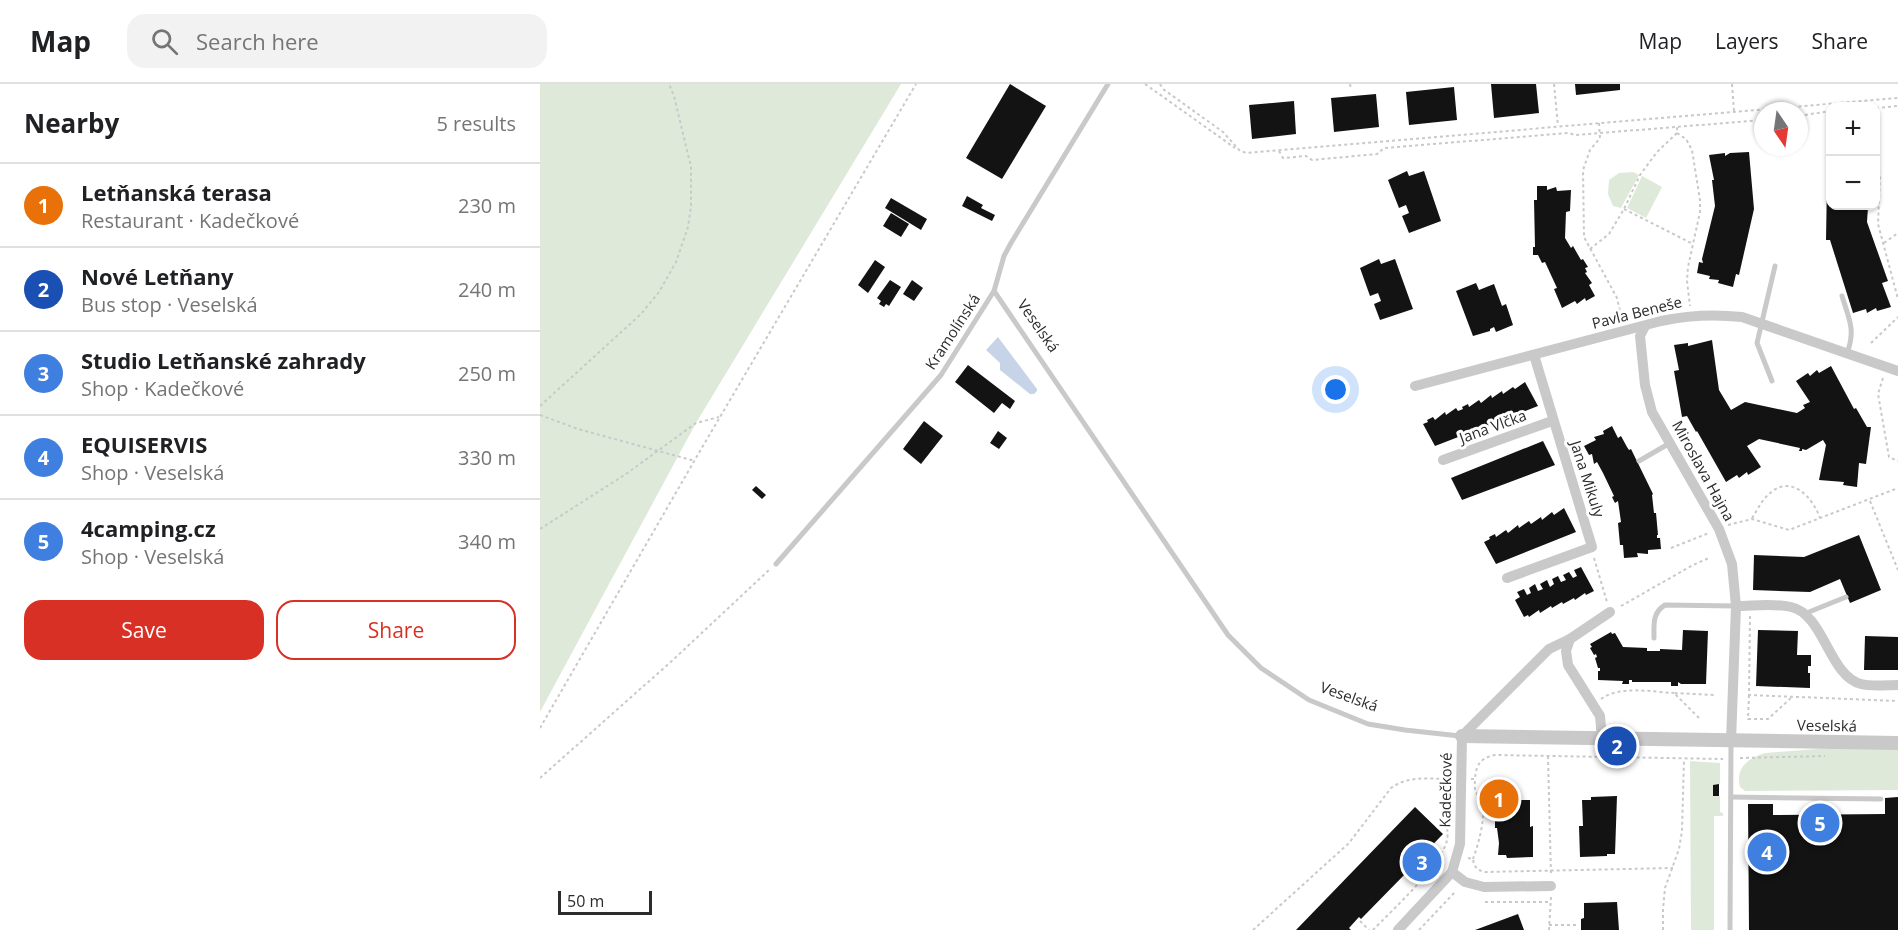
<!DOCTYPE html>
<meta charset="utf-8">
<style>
:root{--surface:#fff;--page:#f2f2f2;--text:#202124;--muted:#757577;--line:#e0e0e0;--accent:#d93025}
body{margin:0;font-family:"Open Sans",sans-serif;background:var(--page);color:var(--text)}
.controls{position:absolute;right:18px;top:18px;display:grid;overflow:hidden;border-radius:12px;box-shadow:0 2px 4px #0004}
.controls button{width:54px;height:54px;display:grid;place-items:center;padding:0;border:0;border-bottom:2px solid var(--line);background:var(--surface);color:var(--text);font:30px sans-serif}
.compass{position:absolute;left:1214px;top:18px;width:54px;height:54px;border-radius:50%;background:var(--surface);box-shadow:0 2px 4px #0004;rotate:167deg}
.scale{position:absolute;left:18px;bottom:15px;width:94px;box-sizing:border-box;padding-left:6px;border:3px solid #2c2c2c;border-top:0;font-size:16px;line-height:21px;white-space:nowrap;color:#2c2c2c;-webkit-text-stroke:4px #fff;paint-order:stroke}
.you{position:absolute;left:796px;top:306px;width:21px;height:21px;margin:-15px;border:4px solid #fff;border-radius:50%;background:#1a73e8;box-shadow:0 0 0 9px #1a73e833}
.badge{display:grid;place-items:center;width:39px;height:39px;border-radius:50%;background:var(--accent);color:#fff;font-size:20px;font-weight:700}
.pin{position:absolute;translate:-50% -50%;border:3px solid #fff;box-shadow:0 2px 6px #0006}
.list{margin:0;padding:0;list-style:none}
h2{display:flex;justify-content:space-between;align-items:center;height:78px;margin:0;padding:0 24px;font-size:26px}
h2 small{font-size:20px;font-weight:400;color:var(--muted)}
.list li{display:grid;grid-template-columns:39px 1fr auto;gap:18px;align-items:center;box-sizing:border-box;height:84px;padding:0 24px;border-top:2px solid var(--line)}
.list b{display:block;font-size:22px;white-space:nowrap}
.list p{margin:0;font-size:20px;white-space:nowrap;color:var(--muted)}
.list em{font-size:20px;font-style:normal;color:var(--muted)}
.actions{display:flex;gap:12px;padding:18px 24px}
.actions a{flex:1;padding:14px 0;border:2px solid var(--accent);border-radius:18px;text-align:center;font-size:21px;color:var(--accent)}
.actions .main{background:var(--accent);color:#fff}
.icon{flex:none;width:33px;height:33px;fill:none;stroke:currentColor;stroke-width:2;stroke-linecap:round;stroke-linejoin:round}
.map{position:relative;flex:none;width:1358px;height:846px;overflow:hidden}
header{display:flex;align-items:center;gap:36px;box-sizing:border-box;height:84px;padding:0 30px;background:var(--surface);border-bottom:2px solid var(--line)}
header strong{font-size:28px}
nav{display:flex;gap:33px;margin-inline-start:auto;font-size:21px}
.search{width:420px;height:54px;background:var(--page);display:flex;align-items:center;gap:15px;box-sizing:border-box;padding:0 21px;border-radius:18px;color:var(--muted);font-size:22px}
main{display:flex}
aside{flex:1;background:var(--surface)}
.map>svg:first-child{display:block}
</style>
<header>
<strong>Map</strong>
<div class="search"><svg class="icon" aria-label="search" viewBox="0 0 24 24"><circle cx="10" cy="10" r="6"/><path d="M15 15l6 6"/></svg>Search here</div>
<nav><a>Map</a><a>Layers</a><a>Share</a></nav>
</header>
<main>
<aside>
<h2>Nearby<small>5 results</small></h2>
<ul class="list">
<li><span class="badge" style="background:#e8710a">1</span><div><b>Letňanská terasa</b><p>Restaurant · Kadečkové</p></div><em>230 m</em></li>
<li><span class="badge" style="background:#1a4fb4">2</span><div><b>Nové Letňany</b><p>Bus stop · Veselská</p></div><em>240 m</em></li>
<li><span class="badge" style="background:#3f7fe0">3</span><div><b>Studio Letňanské zahrady</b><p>Shop · Kadečkové</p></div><em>250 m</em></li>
<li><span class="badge" style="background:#3f7fe0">4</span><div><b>EQUISERVIS</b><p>Shop · Veselská</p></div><em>330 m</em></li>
<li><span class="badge" style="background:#3f7fe0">5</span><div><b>4camping.cz</b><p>Shop · Veselská</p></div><em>340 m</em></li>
</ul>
<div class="actions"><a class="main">Save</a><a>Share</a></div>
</aside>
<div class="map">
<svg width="1358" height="846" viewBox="0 0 1358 846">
<rect width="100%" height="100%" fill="#fff"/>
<!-- green -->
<g fill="#dfe9da">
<polygon points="0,0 361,0 156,339 0,628"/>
<polygon points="1093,88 1099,91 1081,124 1073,122 1068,110 1069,96 1079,89"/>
<polygon points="1102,92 1122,103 1106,134 1087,124"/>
<path d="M1301,663L1358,665V706L1205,707L1200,703C1195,684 1208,674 1225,669Z"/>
<polygon points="1150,677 1180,679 1180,700 1173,701 1173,711 1180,712 1180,728 1183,729 1183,732 1174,732 1174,846 1151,846"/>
</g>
<!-- water -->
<polygon fill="#c7d4e8" points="458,253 497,305 497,307 494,310 490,310 460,286 460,279 446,266"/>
<!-- building -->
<g fill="#131313">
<polygon points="470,0 506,22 462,95 426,74"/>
<polygon points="951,0 996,0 999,29 954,34"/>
<polygon points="1035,0 1080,0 1080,6 1036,11"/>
<polygon points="914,3 917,36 869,41 866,8"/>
<polygon points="836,10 839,43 794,48 791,14"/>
<polygon points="754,17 756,50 712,55 709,21"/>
<polygon points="1209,68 1214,125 1199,191 1196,190 1193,203 1178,199 1179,196 1169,195 1170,192 1157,189 1159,178 1163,179 1162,175 1175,122 1172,96 1174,96 1169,71 1185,69 1185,72 1190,69"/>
<polygon points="867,87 869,92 884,87 901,137 869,149 862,132 869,129 866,121 859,124 848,96"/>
<polygon points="1287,98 1290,98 1290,122 1325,122 1325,123 1328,123 1327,138 1348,197 1342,199 1351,223 1337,227 1336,224 1327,229 1326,225 1313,229 1290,156 1286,156"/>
<polygon points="997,102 1007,102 1007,106 1016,103 1017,107 1031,106 1030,127 1026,128 1025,154 1031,164 1033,162 1041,176 1043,175 1048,183 1045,184 1047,188 1045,189 1052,199 1049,201 1055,212 1046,217 1045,214 1037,220 1035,217 1022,224 1014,205 1017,204 1005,178 1002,179 998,171 993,171 993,163 995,163 994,116 997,116"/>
<polygon points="427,112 443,121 441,124 455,131 452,137 422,122"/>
<polygon points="351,114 387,135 381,146 345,124"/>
<polygon points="351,129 369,140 361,153 343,142"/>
<polygon points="839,175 841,180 855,175 873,225 840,236 834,220 841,217 838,209 830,212 820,184"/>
<polygon points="335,176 345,183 328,209 318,201"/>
<polygon points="350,196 361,203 349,222 346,220 344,223 339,220 341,217 337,214"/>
<polygon points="372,196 383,204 374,217 363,210"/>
<polygon points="936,199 939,206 954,200 962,222 966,220 973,241 956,248 954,243 950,245 950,247 933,252 916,207"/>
<polygon points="1172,256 1179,306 1191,326 1205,318 1257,329 1265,324 1263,321 1270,318 1256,297 1268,289 1270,292 1277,286 1279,289 1291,282 1314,325 1316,324 1327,343 1331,343 1326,380 1319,379 1317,403 1303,401 1304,398 1279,396 1286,361 1283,356 1266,366 1262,365 1262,367 1259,367 1260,364 1219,355 1207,362 1221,383 1208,391 1207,388 1199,394 1197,391 1186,398 1157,347 1156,348 1147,332 1142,333 1134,287 1139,286 1134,261 1148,259 1148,262"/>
<polygon points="428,281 475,317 470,325 462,319 454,329 415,298"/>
<polygon points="985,298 998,322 895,362 883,340 888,338 887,336 893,333 895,336 905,328 906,331 916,324 918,327 923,325 922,323 928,320 929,323 939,316 941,319 951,311 952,314 962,307 963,310 973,303 975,305"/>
<polygon points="384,337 403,352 381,380 363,365"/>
<polygon points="1072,342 1078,354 1081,352 1087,363 1089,366 1091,365 1113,410 1112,411 1114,429 1116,429 1118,451 1117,451 1117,454 1120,454 1121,465 1108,466 1108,470 1097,469 1098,473 1084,474 1083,461 1080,461 1078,439 1081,438 1078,417 1075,419 1072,413 1074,412 1063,389 1057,378 1054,380 1052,370 1049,371 1044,362 1056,356 1054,353 1064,350 1063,347"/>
<polygon points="458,347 467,354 459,365 450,359"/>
<polygon points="1003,357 1015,381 922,416 911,394"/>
<polygon points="216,402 226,411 222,415 212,406"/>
<polygon points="1024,424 1036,448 956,480 944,458 950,455 949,453 955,450 956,453 966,446 968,449 978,441 979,444 989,437 991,440 1001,433 1002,436 1012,428 1014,431"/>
<polygon points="1319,451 1341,506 1310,519 1300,495 1270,508 1213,506 1214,471 1264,473"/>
<polygon points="1041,483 1054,507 1046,511 1045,509 1035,516 1034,514 1023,520 1022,518 1012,524 1011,522 1000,529 999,526 989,533 988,531 984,533 975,516 980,513 977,508 984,505 987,511 991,509 989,504 995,500 998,507 1003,505 1000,500 1007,496 1010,503 1014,500 1012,495 1018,492 1021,498 1026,496 1023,491 1029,488 1033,494 1037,492 1034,486"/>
<polygon points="1143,546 1168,547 1166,600 1141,600 1138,598 1138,602 1131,602 1131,598 1092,598 1092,596 1089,596 1089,600 1082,600 1083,597 1058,596 1058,587 1060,587 1060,584 1058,584 1055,574 1057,573 1056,570 1054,571 1050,564 1052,563 1050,560 1071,548 1072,550 1075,549 1083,563 1107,564 1107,567 1120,567 1120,565 1142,566"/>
<polygon points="1218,546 1258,547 1257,571 1271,571 1271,582 1268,582 1268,589 1270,589 1270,604 1216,602"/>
<polygon points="1325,552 1358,553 1358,586 1324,586"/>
<polygon points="1179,700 1179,712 1173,712 1173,701"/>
<polygon points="1077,712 1075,770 1067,770 1067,772 1040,773 1039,742 1043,742 1042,716 1051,716 1051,713"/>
<polygon points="1358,713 1358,846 1209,846 1208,720 1233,720 1233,731 1345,730 1345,714"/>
<polygon points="955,714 981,714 981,716 990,716 990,743 993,742 993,773 967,774 966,771 958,771 959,759 957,744 955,744"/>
<polygon points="875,723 903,750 877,777 875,775 865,786 867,788 821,835 819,833 809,844 811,846 756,846"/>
<polygon points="1077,818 1079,846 1041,846 1041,835 1044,834 1044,819"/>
<polygon points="978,830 984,846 935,846"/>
</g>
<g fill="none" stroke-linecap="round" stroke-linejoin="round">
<!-- path -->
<g stroke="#c9c9c9" stroke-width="2" stroke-dasharray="3 3" stroke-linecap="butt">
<polyline points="605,0 695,64"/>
<polyline points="620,0 623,5 683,48 700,67 707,69 1358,14"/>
<polyline points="810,0 811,6"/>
<polyline points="1014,0 1018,42"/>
<polyline points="1192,0 1194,27"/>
<polyline points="1336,24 1358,22"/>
<polyline points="1259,32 1290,27"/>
<polyline points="1059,39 1060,54 1050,66 1043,86 1044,153 1077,214 1082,236"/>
<polyline points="1137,49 1146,55 1152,66 1160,116 1160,128 1148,183 1147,197 1150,222"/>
<polyline points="739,67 743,74 766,72 772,76 837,70 844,64 1029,49 1035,51 1223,36"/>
<polyline points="1336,75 1340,92 1338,140 1358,215"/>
<polyline points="1084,125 1153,160"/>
<polyline points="1344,159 1358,149"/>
<polyline points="1050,165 1069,150 1084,125 1100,91 1117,68 1137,49 1137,43"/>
<polyline points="1331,259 1358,233"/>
<polyline points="1343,294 1338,310 1349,373 1358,377"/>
<polyline points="0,322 101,230 119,208 136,178 148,143 151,123 151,83 134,12 129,0"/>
<polyline points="0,331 38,345 155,377"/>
<polyline points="1330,417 1358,486"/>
<path d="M1212,434C1217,427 1221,417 1228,411C1250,389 1272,412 1280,434"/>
<polyline points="1188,441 1212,435 1249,446 1358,404"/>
<polyline points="0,445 86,390 156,339 179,333"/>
<polyline points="1131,464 1169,449"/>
<polyline points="1054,474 1067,518"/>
<polyline points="1081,522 1153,481 1169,474"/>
<polyline points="1210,532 1209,611 1358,617"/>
<polyline points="1209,611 1208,635 1228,635 1252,613"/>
<path d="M1061,615C1081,601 1111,608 1134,609"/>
<polyline points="1159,634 1134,609 1175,611"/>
<polyline points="0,644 160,367 376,0"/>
<polyline points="1008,672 1011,792"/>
<polyline points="1200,674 1285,672"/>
<polyline points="0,694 134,575 229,486"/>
<path d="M931,695H935C936,680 941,674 955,671L1183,675"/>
<path d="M928,774L933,775C934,783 937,786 945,788L1133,784"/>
<path d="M933,775C938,761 947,732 941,718C936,706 934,710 935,695"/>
<polyline points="869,787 879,798"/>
<polyline points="945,818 1011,818"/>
<polyline points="820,837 829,846"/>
<polyline points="1009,841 1039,841"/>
<path d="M713,846L809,759L851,704C869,691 889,695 911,695"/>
<path d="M833,846C852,826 902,781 907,756C909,748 905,736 905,727L908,723L906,695"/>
<polyline points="879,846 916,807"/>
<polyline points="1009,846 1011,813"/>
<polyline points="1123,846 1123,825 1125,804 1139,765 1142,747 1144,675"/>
</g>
<!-- service -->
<g stroke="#c9c9c9" stroke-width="5">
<polyline points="454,207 688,551 721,584 769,616 828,640 865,646 920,652"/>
<path d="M1302,212C1309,235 1316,246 1307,269"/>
<polyline points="1232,297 1217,259 1235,182"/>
<polyline points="1099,377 1130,359"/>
<polyline points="236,480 401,291 454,207 464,172 471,159 568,0"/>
<polyline points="1264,530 1306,513"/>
<path d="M1114,554C1114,541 1112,529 1125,521L1196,522"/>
<polyline points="1191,713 1341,715"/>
<polyline points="1190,846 1191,659"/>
</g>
<!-- minor -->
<g stroke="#c9c9c9" stroke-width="10">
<polyline points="1105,242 1100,252 1105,301 1112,328 1179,445 1192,480 1196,522 1191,657"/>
<path d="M875,302L1121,237C1149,231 1174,230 1202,233L1358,287"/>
<polyline points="903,376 1012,337"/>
<polyline points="967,494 1052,463 994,271"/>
<path d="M1196,522C1213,522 1234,519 1251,523C1284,530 1289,592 1321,600C1332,603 1347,601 1358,601"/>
<polyline points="1062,655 1060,632 1028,581 1026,567 1030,555 1070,528"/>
<polyline points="912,788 925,798 944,803 1011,802"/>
<polyline points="858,846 912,788 920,760 922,652 1009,565 1030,555"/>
</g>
<!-- tertiary -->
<polyline stroke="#c9c9c9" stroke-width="14" points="922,652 1358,659"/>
</g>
<g text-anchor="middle" stroke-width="6" stroke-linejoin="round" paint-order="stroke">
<!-- street labels -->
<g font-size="15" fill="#2c2c2c" stroke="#fff">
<text transform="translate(1097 229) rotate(-14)" y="5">Pavla Beneše</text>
<text transform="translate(498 242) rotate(55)" y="5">Veselská</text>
<text transform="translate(413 248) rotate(-57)" y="5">Kramolínská</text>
<text transform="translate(953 343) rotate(-20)" y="5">Jana Vlčka</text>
<text transform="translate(1163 387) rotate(61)" y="5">Miroslava Hajna</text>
<text transform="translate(1047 395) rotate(72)" y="5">Jana Mikuly</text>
<text transform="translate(809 613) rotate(20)" y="5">Veselská</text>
<text transform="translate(1287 642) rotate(1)" y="5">Veselská</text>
<text transform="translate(906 706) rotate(-89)" y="5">Kadečkové</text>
</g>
</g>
</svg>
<div class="controls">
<button>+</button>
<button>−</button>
</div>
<svg class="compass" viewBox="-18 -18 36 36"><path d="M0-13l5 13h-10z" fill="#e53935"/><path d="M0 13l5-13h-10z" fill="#757577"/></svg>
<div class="scale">50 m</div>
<div class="you"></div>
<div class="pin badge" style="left:959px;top:715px;background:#e8710a">1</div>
<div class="pin badge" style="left:1077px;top:662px;background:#1a4fb4">2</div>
<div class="pin badge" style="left:882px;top:778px;background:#3f7fe0">3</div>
<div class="pin badge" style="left:1227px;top:768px;background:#3f7fe0">4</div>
<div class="pin badge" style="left:1280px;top:739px;background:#3f7fe0">5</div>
</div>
</main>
